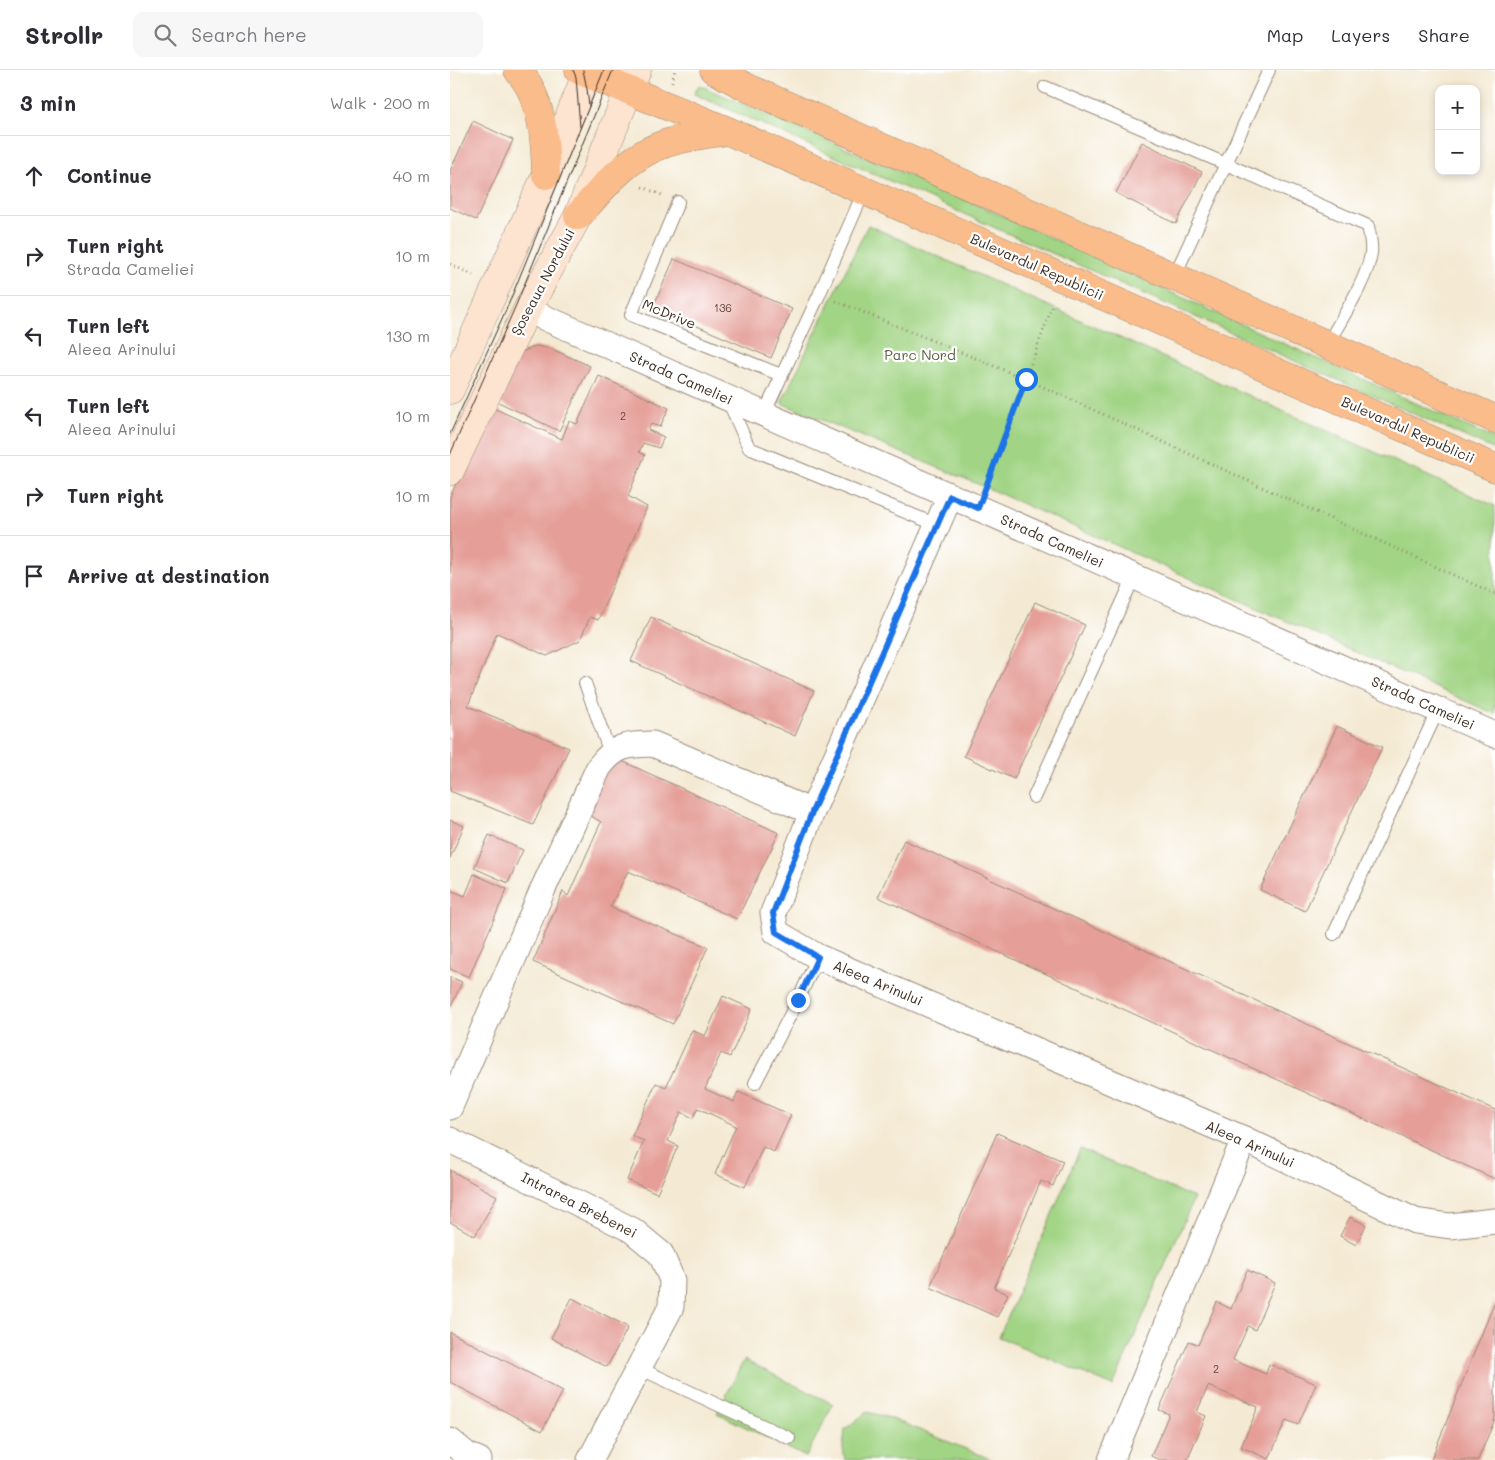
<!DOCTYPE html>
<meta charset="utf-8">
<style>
:root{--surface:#fff;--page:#f7f7f7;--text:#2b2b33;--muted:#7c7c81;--line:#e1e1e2}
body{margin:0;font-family:Mali,sans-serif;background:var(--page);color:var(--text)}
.controls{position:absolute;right:15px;top:15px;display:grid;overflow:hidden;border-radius:10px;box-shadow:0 2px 8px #0003}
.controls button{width:45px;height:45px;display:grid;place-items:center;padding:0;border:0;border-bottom:1px solid var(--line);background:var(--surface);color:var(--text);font:25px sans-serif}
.stop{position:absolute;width:15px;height:15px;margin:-11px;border:4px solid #1a73e8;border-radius:50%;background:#fff}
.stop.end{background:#1a73e8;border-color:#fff;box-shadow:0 1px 5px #0008}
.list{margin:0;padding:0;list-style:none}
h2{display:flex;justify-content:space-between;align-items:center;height:65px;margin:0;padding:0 20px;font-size:21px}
h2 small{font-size:16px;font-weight:400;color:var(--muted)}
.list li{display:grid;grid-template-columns:32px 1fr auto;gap:15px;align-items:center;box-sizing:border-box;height:80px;padding:0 20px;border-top:1px solid var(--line)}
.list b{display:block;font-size:19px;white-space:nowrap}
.list p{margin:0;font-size:16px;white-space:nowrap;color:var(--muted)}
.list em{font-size:16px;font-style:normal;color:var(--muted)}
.icon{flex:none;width:28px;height:28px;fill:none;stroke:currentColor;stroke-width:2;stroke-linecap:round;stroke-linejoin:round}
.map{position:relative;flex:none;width:1045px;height:1390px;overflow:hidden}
header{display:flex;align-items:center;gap:30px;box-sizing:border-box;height:70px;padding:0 25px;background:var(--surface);border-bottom:1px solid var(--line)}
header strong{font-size:24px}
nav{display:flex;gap:28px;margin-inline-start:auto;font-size:18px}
.search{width:350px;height:45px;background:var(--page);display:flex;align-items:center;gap:12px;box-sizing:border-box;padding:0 18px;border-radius:10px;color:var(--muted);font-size:19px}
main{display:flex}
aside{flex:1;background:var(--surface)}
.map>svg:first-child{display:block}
</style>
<header>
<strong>Strollr</strong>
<div class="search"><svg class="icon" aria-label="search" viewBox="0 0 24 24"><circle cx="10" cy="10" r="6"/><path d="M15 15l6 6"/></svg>Search here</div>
<nav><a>Map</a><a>Layers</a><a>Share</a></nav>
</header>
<main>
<aside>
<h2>3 min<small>Walk · 200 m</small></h2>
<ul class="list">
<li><svg class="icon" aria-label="ahead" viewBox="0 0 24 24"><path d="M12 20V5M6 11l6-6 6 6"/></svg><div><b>Continue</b></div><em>40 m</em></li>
<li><svg class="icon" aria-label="right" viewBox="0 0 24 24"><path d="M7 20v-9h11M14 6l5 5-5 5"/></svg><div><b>Turn right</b><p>Strada Cameliei</p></div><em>10 m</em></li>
<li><svg class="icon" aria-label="left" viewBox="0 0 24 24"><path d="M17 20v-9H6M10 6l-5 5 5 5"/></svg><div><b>Turn left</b><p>Aleea Arinului</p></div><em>130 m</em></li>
<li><svg class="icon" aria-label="left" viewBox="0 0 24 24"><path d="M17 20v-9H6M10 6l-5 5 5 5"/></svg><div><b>Turn left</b><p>Aleea Arinului</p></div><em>10 m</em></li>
<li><svg class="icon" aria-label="right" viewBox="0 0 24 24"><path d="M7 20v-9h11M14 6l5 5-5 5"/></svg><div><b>Turn right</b></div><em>10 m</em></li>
<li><svg class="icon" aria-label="arrive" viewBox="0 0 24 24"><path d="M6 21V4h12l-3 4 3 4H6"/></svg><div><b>Arrive at destination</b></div></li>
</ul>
</aside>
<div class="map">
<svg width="1045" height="1390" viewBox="0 0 1045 1390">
<rect width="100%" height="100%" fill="#fff"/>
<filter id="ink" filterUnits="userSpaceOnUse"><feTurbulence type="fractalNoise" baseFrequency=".02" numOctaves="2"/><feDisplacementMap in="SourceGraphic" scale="10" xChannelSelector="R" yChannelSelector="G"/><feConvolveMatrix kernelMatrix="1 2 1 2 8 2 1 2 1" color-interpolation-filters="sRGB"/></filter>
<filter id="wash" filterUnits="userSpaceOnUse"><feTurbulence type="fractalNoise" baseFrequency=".0096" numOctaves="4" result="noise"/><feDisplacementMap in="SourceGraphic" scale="20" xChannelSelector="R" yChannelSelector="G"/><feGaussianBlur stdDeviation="1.12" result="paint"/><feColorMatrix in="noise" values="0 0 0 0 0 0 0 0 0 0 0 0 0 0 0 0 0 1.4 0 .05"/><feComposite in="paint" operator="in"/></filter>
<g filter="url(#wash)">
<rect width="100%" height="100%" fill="#f4ead4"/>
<!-- green -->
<g fill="#a1d484" stroke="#6e7f51">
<polygon points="249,15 546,143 1045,369 1045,380 244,24"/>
<polygon points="418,155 1045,436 1045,644 535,417 331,333"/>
<polygon points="630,1079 744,1128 663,1316 549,1267"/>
<polygon points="294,1290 383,1334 356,1387 267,1343"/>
<polygon points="417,1342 440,1348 543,1390 395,1390 393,1378 395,1359"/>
</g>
<g id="blocks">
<!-- building -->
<g fill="#e59f98">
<polygon points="23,51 63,70 26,150 0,138 0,101"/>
<polygon points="692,72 752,102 726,154 666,123"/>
<polygon points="224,189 342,239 321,288 203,237"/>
<polygon points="86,276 102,279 140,296 109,361 42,329 67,284"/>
<polygon points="149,306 219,338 210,357 201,354 198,360 214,367 209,378 193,373 189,382 195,385 178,426 197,437 148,550 140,547 130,570 97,586 47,563 18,636 119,678 83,755 0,721 0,427 41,337 112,369 119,351 127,354"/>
<polygon points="585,532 635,555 564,709 514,686"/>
<polygon points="201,547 364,621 345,666 181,591"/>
<polygon points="887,656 932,677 855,841 810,820"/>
<polygon points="161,686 329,763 287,849 178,801 160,837 258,877 223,954 83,892 113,821 118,826 151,752 138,744"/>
<polygon points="0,750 14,756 0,788"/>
<polygon points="39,765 73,780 58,813 24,798"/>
<polygon points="454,770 1045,1040 1045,1109 428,827"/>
<polygon points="24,804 57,819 19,907 0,899 0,820 15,826"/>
<polygon points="0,907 12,912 0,939"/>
<polygon points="273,926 302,939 280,987 271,983 255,1019 284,1032 288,1022 341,1045 324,1082 313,1077 295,1117 265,1104 286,1056 248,1038 243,1048 231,1042 218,1071 228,1076 207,1123 177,1110 194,1071 182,1066 206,1013 216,1017 242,960 255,966"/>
<polygon points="547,1063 613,1091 603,1116 591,1111 544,1218 558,1224 547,1247 480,1217"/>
<polygon points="0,1100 47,1126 25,1166 0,1152"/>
<polygon points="900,1147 916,1155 906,1175 890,1166"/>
<polygon points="797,1200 825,1213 805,1260 798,1256 783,1290 816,1304 819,1294 866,1314 848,1355 836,1350 819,1389 791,1377 808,1337 758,1316 747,1342 756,1346 737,1390 709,1390 701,1386 719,1344 709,1340 739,1271 748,1275 767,1232 781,1239"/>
<polygon points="122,1228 178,1257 157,1297 101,1268"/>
<polygon points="1045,1231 1045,1349 1028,1390 981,1390"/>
<polygon points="0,1262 113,1321 92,1361 0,1312"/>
</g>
</g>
</g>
<g filter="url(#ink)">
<use href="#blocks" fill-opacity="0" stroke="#988a79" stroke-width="1"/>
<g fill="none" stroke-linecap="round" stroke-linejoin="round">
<defs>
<g id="lane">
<path d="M595,17L776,94L918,156C920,165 922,175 921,183C918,209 890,251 877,275"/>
<polyline points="228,132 181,245 331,305"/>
<polyline points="724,207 819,0"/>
<polyline points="278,330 299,378 487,455"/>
<polyline points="314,344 369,225 414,121"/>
<polyline points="135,613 160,683"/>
<polyline points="584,727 684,507"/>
<polyline points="884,864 988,640"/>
<polyline points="305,1013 348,930 368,887"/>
<polyline points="189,1298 339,1368"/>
</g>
<g id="street">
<polyline points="77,240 1045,665"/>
<polyline points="500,426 362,742 323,843 326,862 368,887 794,1069 965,1151 1000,1156 1045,1151"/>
<path d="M0,1037L93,819L149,697C166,675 175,675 203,674L362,742"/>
<polyline points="0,1070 182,1160 211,1184 222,1210 221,1237 140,1390"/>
<polyline points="0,1371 17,1385 29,1390"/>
<polyline points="661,1390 794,1069"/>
</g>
<g id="secondary">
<polyline points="0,320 96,105 138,0"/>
<polyline points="0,401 77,240 128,146 187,0"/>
</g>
<g id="primary">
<path d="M68,0C73,7 78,13 81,20C94,47 95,76 96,105"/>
<polyline points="129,0 278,61 1045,398"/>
<polyline points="264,0 298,18 1045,349"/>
<path d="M128,146C150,121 171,94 202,79C225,68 253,65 278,61"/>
</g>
</defs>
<!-- lane casing -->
<use href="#lane" stroke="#988a79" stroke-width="14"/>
<!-- street casing -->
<use href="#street" stroke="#988a79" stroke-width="27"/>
<!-- secondary casing -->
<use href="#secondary" stroke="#988a79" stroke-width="29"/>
<!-- primary casing -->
<use href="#primary" stroke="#988a79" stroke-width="29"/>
<!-- path -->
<g stroke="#988a79" stroke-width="3" stroke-dasharray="1 4" stroke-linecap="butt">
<polyline points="222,12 225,0"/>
<polyline points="192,117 212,125"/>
<polyline points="0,194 23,205"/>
<polyline points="386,231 576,309 1045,524"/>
<polyline points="536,416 602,237"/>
</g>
<!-- lane -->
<use href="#lane" stroke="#fff" stroke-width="12"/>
<!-- street -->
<use href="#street" stroke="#fff" stroke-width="25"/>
<!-- secondary -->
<use href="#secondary" stroke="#fde4d1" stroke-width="28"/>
<!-- primary -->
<use href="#primary" stroke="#fabc8b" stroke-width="28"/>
<!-- tram -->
<g stroke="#3b2a1e" stroke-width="1">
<polyline points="123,0 126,7 130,57"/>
<polyline points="133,0 137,19 139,36"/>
<polyline points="0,364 59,233 154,0"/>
<polyline points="0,385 66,235 163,0"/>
</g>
</g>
</g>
<g fill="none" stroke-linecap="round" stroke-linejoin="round" filter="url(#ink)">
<!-- route -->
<polyline stroke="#1a73e8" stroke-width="6" points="348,930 368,887 326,862 323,843 362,742 500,426 528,438 576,309"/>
</g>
<g text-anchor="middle" stroke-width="4.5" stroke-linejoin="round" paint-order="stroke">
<!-- number labels -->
<g font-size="11" fill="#66473c">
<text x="273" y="242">136</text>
<text x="173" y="350">2</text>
<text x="766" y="1303">2</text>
</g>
<!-- street labels -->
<g font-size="14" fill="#3b2a1e" stroke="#fff">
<text transform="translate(587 197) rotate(24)" y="5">Bulevardul Republicii</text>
<text transform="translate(93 212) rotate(-62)" y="5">Șoseaua Nordului</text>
<text transform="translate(219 244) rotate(22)" y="5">McDrive</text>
<text transform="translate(231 308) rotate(24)" y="5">Strada Cameliei</text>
<text transform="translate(958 360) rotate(24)" y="5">Bulevardul Republicii</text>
<text transform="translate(602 471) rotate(24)" y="5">Strada Cameliei</text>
<text transform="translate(973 633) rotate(24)" y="5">Strada Cameliei</text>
<text transform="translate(428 913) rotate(23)" y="5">Aleea Arinului</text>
<text transform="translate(800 1074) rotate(24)" y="5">Aleea Arinului</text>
<text transform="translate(129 1135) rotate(27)" y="5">Intrarea Brebenei</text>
</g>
<!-- park labels -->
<g font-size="14" fill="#5a5d3d" stroke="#fff">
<text x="470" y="290">Parc Nord</text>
</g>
</g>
</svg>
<div class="controls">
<button>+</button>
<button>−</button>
</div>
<div class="stop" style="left:576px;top:309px"></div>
<div class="stop end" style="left:348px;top:930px"></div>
</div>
</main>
